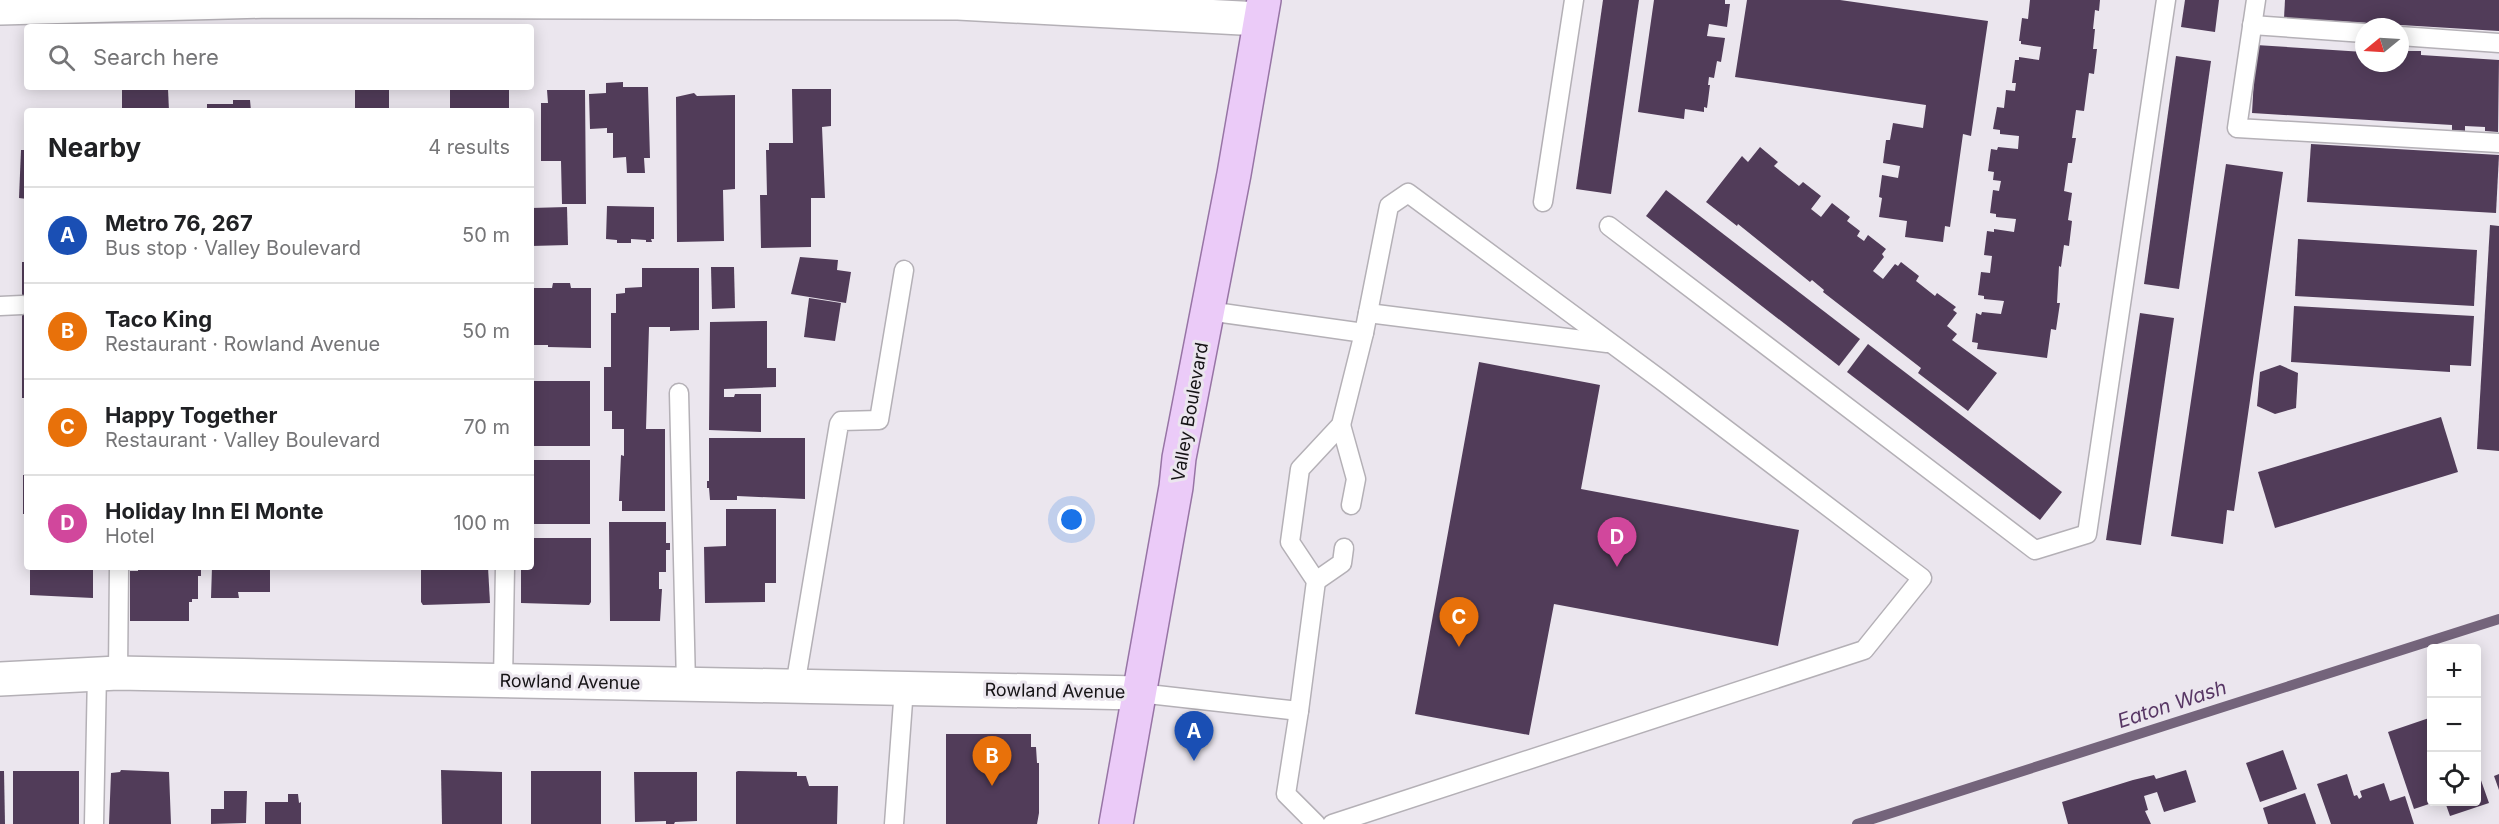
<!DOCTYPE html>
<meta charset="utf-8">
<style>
:root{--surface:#fff;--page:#f6f6f6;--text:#202124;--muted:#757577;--line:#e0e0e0;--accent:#7c3aed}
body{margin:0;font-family:Inter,sans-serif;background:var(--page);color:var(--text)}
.controls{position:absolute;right:18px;bottom:18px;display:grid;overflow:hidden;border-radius:6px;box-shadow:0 3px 15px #0003}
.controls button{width:54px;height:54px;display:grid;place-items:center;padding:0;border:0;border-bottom:2px solid var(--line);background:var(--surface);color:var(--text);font:30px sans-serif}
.compass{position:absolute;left:2355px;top:18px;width:54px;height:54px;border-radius:50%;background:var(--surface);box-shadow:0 3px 15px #0003;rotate:252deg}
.you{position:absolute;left:1072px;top:520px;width:21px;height:21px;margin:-15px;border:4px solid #fff;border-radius:50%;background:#1a73e8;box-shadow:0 0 0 9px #1a73e833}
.badge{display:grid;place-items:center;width:39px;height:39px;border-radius:50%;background:var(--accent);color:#fff;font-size:20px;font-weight:700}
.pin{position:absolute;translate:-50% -50px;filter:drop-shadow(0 2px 3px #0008)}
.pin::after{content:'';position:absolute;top:32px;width:21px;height:18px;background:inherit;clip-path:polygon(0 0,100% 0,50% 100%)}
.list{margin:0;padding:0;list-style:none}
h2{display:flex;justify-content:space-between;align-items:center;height:78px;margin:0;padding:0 24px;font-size:26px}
h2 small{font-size:20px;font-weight:400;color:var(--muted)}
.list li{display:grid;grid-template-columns:39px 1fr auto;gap:18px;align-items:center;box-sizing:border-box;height:96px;padding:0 24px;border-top:2px solid var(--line)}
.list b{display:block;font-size:22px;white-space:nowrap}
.list p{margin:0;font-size:20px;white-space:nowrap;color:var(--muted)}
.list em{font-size:20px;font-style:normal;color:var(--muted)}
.icon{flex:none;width:33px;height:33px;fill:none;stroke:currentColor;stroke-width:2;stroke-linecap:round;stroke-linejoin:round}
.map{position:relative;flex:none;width:2499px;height:824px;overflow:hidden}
.search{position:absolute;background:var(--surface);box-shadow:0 3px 15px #0003;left:24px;top:24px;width:510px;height:66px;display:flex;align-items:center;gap:15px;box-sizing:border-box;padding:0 21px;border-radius:6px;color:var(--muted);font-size:22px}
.panel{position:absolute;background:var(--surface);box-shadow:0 3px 15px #0003;left:24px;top:108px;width:510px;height:462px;border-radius:6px}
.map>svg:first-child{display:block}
</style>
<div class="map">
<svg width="2499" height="824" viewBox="0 0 2499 824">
<rect width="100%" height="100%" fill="#ebe6ee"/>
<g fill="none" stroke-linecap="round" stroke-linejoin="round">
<!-- stream -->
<polyline stroke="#74647b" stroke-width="10" points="1857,824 2499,619"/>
</g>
<!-- building -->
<g fill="#513c59">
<polygon points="1603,0 1639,0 1611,194 1576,189"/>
<polygon points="1654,0 1725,0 1725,4 1730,4 1727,27 1709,24 1707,36 1725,38 1721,62 1717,61 1714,78 1709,77 1708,85 1710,85 1707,108 1704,107 1704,112 1685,109 1684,119 1638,112"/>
<polygon points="1747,0 1840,0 1988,21 1971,136 1963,134 1950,227 1945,226 1943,242 1905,237 1907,221 1879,217 1882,198 1879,197 1882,175 1898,178 1900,166 1883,163 1886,140 1890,140 1893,123 1923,128 1926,105 1735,77"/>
<polygon points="2030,0 2100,0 2099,11 2095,10 2093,29 2095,29 2093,49 2097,49 2094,74 2089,73 2084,111 2076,110 2072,138 2076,138 2072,163 2068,163 2064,191 2072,193 2068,220 2072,221 2069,246 2064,245 2061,267 2059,266 2057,303 2060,303 2056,330 2051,329 2047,358 1977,349 1978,343 1972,342 1976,313 1981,315 1982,312 2001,314 2004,301 1984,299 1984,296 1978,295 1981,272 1990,273 1992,256 1984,255 1987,231 1994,232 1994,229 2014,232 2016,219 1996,217 1996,214 1990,213 1993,190 1999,191 2001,181 1993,180 1994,172 1988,171 1991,149 1997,150 1998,147 2018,149 2019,136 2000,134 2000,130 1993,129 1997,107 2004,108 2006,90 2015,91 2016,83 2012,83 2015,60 2019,60 2019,57 2039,60 2041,47 2021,44 2021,41 2019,41 2022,18 2028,19"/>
<polygon points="2185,0 2219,0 2215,32 2181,27"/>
<polygon points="2285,0 2499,0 2499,31 2284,18"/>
<polygon points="2256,45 2364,52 2364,63 2400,63 2400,54 2406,54 2407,51 2421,51 2421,55 2499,60 2498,132 2485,131 2485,127 2465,126 2465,131 2452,130 2452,125 2252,113"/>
<polygon points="2176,56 2211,61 2179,289 2144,284"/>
<polygon points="623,82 623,87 648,87 650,158 644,158 645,173 627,173 626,157 613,158 613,133 607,133 607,128 590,129 589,94 606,93 606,83"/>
<polygon points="355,87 395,87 395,90 389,89 389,111 355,111"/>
<polygon points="450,87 509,87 509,108 503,108 503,111 450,111"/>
<polygon points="168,89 169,111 122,111 122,90"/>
<polygon points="792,89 831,89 831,126 822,127 825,198 811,198 811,247 761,248 760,195 767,195 766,150 769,150 769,143 793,143"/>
<polygon points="547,90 585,90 586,204 562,204 561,161 541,161 541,103 548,103"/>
<polygon points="694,93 697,96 735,95 735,189 723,190 724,241 677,242 676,97"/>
<polygon points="233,100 250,100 251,111 207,111 207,104 233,104"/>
<polygon points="2311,144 2499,155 2496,213 2307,202"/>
<polygon points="1760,147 1778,162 1774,166 1799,186 1803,182 1821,196 1811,209 1821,217 1832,203 1850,217 1847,221 1860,231 1857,236 1864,241 1868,235 1886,249 1882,254 1884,257 1873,271 1883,279 1895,264 1898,266 1901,262 1919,276 1916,281 1935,296 1937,293 1956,307 1953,310 1957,313 1947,326 1957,334 1952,340 1997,373 1968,411 1918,373 1921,368 1823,292 1824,290 1812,280 1810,282 1738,224 1737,226 1706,202 1742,156 1748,162"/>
<polygon points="21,150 27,150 27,199 19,198"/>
<polygon points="2226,164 2283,172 2234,511 2227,510 2223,544 2171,536"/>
<polygon points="1666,190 1860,339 1839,366 1646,216"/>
<polygon points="607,206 654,207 654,239 651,239 652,242 646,242 646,240 631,239 631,243 617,243 617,240 606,239"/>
<polygon points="567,207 568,245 531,246 531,208"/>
<polygon points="2490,225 2499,226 2499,451 2477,449"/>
<polygon points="2298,239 2477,250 2474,306 2295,296"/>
<polygon points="800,257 838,260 837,270 851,272 846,303 791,294"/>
<rect x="22" y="262" width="5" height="136"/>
<polygon points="711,267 734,267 735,308 712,309"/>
<polygon points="642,268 699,268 699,330 670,331 670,327 649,327 646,429 665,429 665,511 622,511 622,501 619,501 621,455 624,456 624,429 612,429 612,411 604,411 604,367 611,367 611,313 616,313 616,294 625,293 625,288 642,287"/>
<polygon points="553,283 570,283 571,288 591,288 591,348 548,347 548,345 531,345 531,288 552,288"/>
<polygon points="809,298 841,303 835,341 804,337"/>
<polygon points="2294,306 2474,316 2471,366 2450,365 2450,372 2291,362"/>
<polygon points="2140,313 2174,318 2141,545 2106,540"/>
<polygon points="767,321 767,368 776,368 776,387 724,389 724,397 734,397 735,394 761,394 761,432 709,430 710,322"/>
<polygon points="1868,344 2062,492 2040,520 1847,372"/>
<polygon points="1479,362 1600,385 1581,489 1799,530 1778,646 1554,604 1529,735 1415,714"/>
<polygon points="2280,365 2298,373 2296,408 2275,414 2257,406 2260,372"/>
<rect x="531" y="381" width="59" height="65"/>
<polygon points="2441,417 2458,472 2275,528 2258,472"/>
<polygon points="709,438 805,438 805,499 737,496 737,500 710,500 709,488 707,488 707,481 709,481"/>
<rect x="531" y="460" width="59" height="64"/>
<rect x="23" y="475" width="4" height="39"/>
<polygon points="726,509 776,509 776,583 765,583 765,602 705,603 704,547 726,546"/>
<polygon points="609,522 666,522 666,543 670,543 670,550 666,550 666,572 659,572 659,589 662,589 660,621 610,621"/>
<polygon points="531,538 591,538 591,602 589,605 521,603 521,569 523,567 531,567"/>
<polygon points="30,567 93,567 93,598 30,595"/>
<polygon points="138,567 201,567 201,576 198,576 198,599 192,599 192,602 189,602 189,621 130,621 130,571 138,571"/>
<polygon points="212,567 270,567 270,592 238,592 239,598 211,598"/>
<polygon points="421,567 488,567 490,603 423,605 421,602"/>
<polygon points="2432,717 2432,803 2414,809 2388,732"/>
<polygon points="946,734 1031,734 1031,747 1036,747 1037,763 1039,763 1039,813 1037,824 946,824"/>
<polygon points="2283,750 2297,789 2260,802 2246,763"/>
<polygon points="2477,769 2489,803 2450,816 2445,802 2476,802"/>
<polygon points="121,770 169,772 171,824 109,824 111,773 120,772"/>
<polygon points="441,770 502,772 502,824 442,824"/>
<polygon points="2186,770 2196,802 2164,812 2157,792 2144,796 2148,810 2145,811 2151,824 2068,824 2062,802 2133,780 2154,775 2156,779"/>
<polygon points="0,771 4,771 5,824 0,824"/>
<rect x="13" y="771" width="66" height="53"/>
<rect x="531" y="771" width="70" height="53"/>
<polygon points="738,771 797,772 797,776 806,776 809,786 838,786 837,824 736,824 736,772"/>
<polygon points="634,772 697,772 697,821 675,822 674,824 666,824 666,821 635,822"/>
<polygon points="2347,774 2354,796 2357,795 2359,799 2362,797 2360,791 2384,783 2390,801 2405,796 2414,824 2331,824 2317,784"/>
<polygon points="2499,774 2499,790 2494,776"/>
<polygon points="224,791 247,791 246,823 211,824 211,809 224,809"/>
<polygon points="2305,793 2316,824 2268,824 2263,808"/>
<polygon points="288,794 298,794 299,803 301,802 301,824 265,824 265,802 288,802"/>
</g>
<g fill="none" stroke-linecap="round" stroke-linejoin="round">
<defs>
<g id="service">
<polyline points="2256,0 2237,128 2499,143"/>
<polyline points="2252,25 2364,33"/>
<polyline points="2400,36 2499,43"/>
<polyline points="1543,202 1574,0"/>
<polyline points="1609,226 2035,550 2087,534 2166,0"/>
<polyline points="0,306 22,305"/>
<polyline points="1208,311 1364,333"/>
<polyline points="1368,313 1607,343"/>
<polyline points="679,393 686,684"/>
<polyline points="1341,425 1356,479 1351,505"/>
<polyline points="1316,581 1342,563 1344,548"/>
<polyline points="118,673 119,567"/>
<polyline points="503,681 505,567"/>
<polyline points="795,686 839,424 841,421 879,420 904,270"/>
<polyline points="1139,693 1299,711"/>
<polyline points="94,824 97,673"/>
<polyline points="894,824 904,688"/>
<polyline points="1316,824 1286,794 1299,711 1316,581 1290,542 1300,469 1341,425 1364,333 1389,206 1408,193 1661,380 1922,578 1864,650 1332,824"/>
</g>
<g id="minor">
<polyline points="0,8 269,1 958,3 1260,19"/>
<polyline points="0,679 118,673 1139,693"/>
</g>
<polyline id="primary" points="1116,824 1176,487 1179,458 1234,174 1264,0"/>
</defs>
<!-- service casing -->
<use href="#service" stroke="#b4b0b6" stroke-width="21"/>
<!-- minor casing -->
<use href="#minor" stroke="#b4b0b6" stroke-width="36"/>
<!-- primary casing -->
<use href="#primary" stroke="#9774a5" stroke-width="36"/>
<!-- service -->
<use href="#service" stroke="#fff" stroke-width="18"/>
<!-- minor -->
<use href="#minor" stroke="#fff" stroke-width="33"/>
<!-- primary -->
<use href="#primary" stroke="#ebcbf8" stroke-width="33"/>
</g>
<g text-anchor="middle" stroke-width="6" stroke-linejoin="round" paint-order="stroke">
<!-- street labels -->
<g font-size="18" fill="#151315" stroke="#ebe6ee">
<text transform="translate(1190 412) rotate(-80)" y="6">Valley Boulevard</text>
<text transform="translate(570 682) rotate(1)" y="6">Rowland Avenue</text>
<text transform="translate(1055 691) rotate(1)" y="6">Rowland Avenue</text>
</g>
<!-- water labels -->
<g font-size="20" font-style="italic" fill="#583765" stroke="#ebe6ee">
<text transform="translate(2172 704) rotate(-18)" y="7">Eaton Wash</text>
</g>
</g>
</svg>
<div class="controls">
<button>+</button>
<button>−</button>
<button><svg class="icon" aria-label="locate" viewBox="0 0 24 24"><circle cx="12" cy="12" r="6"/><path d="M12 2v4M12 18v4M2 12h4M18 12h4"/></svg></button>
</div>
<svg class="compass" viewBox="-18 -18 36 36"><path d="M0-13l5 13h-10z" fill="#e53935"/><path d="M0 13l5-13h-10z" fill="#757577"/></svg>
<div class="you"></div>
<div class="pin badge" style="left:1194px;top:761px;background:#1a4fb4">A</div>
<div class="pin badge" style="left:992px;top:786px;background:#e8710a">B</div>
<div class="pin badge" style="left:1459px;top:647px;background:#e8710a">C</div>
<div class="pin badge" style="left:1617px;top:567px;background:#d1479c">D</div>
<div class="search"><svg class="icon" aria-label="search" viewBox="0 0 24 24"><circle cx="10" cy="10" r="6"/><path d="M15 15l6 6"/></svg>Search here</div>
<section class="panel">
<h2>Nearby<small>4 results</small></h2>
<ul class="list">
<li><span class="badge" style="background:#1a4fb4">A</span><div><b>Metro 76, 267</b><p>Bus stop · Valley Boulevard</p></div><em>50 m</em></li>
<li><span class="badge" style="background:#e8710a">B</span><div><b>Taco King</b><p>Restaurant · Rowland Avenue</p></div><em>50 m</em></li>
<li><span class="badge" style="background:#e8710a">C</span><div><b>Happy Together</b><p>Restaurant · Valley Boulevard</p></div><em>70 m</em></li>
<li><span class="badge" style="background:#d1479c">D</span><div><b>Holiday Inn El Monte</b><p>Hotel</p></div><em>100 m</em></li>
</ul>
</section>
</div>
